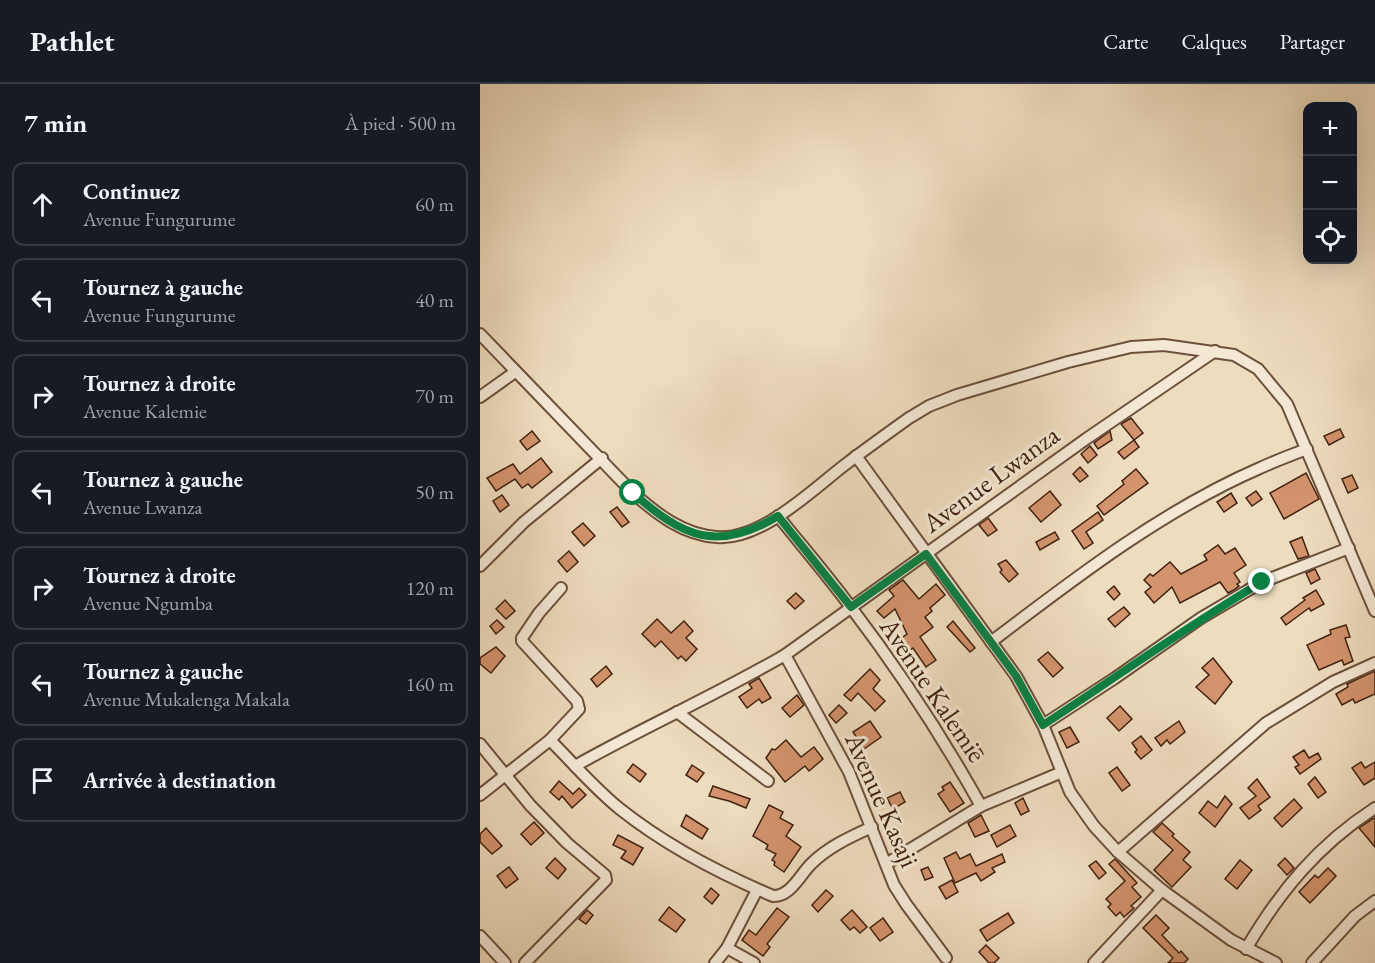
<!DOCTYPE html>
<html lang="fr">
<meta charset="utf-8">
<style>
:root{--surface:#171b24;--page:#20242c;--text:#f1f3f6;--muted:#9ea1a6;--line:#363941}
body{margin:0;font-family:"EB Garamond",serif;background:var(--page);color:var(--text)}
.controls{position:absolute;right:18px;top:18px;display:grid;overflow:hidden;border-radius:12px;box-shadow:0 6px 24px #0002}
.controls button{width:54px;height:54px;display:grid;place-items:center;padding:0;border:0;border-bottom:2px solid var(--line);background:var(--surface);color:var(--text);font:30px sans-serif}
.stop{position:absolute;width:18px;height:18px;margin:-14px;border:4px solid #0b8043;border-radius:50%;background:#fff}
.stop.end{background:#0b8043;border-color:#fff;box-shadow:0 2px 6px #0008}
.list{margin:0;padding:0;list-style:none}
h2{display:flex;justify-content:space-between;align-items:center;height:78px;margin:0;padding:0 24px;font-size:26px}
h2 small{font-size:20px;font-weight:400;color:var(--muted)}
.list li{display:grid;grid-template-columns:39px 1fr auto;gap:18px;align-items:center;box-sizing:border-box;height:84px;margin:0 12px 12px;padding:0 12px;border:2px solid var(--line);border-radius:12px}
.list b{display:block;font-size:22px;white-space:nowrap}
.list p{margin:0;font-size:20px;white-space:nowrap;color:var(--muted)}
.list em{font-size:20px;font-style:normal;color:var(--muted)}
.icon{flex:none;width:33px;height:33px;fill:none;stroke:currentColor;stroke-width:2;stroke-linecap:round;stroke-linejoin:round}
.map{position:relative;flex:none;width:895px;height:879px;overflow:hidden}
header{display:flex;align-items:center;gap:36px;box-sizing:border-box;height:84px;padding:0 30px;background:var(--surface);border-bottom:2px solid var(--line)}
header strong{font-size:28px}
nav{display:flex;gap:33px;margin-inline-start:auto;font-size:21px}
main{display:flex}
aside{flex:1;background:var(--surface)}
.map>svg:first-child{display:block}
</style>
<header>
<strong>Pathlet</strong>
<nav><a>Carte</a><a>Calques</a><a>Partager</a></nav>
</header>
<main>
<aside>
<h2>7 min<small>À pied · 500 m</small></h2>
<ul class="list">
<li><svg class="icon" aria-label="ahead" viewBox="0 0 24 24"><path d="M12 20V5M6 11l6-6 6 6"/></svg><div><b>Continuez</b><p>Avenue Fungurume</p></div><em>60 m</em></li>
<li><svg class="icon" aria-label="left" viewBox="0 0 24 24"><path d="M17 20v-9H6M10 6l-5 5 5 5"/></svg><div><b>Tournez à gauche</b><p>Avenue Fungurume</p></div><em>40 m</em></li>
<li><svg class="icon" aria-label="right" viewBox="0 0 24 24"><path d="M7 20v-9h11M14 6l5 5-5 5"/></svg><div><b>Tournez à droite</b><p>Avenue Kalemie</p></div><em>70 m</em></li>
<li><svg class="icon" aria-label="left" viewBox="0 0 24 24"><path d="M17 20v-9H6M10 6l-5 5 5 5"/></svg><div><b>Tournez à gauche</b><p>Avenue Lwanza</p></div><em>50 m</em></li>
<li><svg class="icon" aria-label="right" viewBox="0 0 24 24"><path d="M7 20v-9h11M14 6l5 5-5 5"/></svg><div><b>Tournez à droite</b><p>Avenue Ngumba</p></div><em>120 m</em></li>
<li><svg class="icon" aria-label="left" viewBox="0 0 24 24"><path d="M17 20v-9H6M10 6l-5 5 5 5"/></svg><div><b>Tournez à gauche</b><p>Avenue Mukalenga Makala</p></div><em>160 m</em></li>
<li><svg class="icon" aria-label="arrive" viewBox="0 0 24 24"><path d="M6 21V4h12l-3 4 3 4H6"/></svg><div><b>Arrivée à destination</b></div></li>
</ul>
</aside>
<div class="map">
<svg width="895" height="879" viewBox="0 0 895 879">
<rect width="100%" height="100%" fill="#eedcbe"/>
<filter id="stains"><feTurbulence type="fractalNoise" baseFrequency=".00333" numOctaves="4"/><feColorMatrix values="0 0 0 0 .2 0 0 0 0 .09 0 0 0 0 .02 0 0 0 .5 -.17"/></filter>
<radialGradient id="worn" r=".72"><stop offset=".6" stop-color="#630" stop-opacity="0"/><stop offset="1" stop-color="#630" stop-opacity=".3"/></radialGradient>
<!-- building -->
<g fill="#d3936d" stroke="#41210f" stroke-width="1.5">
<polygon points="651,334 663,349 654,356 641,340"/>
<polygon points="860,345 864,353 849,361 844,352"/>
<polygon points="52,347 60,357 47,366 40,357"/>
<polygon points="630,347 632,356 618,365 614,359"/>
<polygon points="654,356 659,363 644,375 638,368"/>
<polygon points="610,362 617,371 608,379 601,370"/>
<polygon points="61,374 72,388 52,404 48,400 42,404 35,395 16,407 7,394 33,380 40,390"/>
<polygon points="600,383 608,392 600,398 593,390"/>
<polygon points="656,385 668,399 624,431 617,422 644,400 642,397"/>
<polygon points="826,389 839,415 804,435 790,409"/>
<polygon points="872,391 878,404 868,409 862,395"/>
<polygon points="570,407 581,421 561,438 549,424"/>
<polygon points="776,407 782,415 772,422 766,414"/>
<polygon points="751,409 757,419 744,428 737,418"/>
<polygon points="22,411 29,421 20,428 13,417"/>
<polygon points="137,423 149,438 142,443 130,428"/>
<polygon points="618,428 623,436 606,448 613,459 604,465 592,447"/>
<polygon points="508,434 517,446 508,452 499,441"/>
<polygon points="103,439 115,452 104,462 92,448"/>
<polygon points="575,448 579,455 560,466 556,458"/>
<polygon points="822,453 829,472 818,475 810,458"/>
<polygon points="738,461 745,470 755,464 766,481 754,489 760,498 757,500 759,502 754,506 748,509 740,498 700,519 692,503 674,519 665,508 671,503 664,496 670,490 673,492 690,478 701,490 727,476 724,471"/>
<polygon points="89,467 98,478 87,488 78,477"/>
<polygon points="526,476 538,490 529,498 520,488 522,486 518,480"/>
<polygon points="835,485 840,495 831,500 826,489"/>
<polygon points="423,496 439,515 456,500 465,511 450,524 452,527 445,533 453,543 440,553 456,576 446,583 433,564 428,567 419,556 427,550 415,525 404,534 397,527 414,512 409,506"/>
<polygon points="634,502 640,510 634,516 627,508"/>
<polygon points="836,506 844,520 831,527 829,524 806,541 801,534 825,516 823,514"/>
<polygon points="316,509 324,517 315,525 307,517"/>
<polygon points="25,516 35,527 26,535 16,525"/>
<polygon points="644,523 650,530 635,543 628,535"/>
<polygon points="177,535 191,549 204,537 213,547 206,554 217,565 206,577 201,572 198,575 181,557 175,563 162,550"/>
<polygon points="17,536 24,543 16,550 10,542"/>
<polygon points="473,537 495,564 490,568 467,543"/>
<polygon points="866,541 870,553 865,554 873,577 864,581 862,576 839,586 827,561 851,550 850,546"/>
<polygon points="16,563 25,572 11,589 0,580 0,574"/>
<polygon points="568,568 583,584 573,593 558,576"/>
<polygon points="733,574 752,598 735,620 716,603 729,591 722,584"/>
<polygon points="126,582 132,590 117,603 111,595"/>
<polygon points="390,585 400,596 393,605 405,617 395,627 378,609 371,617 364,611"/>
<polygon points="895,587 895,610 875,619 873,615 862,621 856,610 868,603 867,600"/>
<polygon points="279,594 291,614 282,619 279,615 267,624 259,613 272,604 269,600"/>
<polygon points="317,611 324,621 310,633 302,624"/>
<polygon points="359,621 367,629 356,639 349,631"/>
<polygon points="640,622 652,635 639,647 627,634"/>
<polygon points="390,637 401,653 384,665 373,648"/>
<polygon points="699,637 705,648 690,660 687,656 681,662 675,654"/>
<polygon points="590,643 599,658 587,664 579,648"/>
<polygon points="661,652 672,666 661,675 655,668 657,666 652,659"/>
<polygon points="306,656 321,673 334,663 343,675 329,687 325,682 305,698 286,674 292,665 295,666"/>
<polygon points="498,661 503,670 490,677 485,668"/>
<polygon points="824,666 829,674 838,669 841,675 820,690 815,683 819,681 813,673"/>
<polygon points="881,678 885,684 895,678 895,694 884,701 872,684"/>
<polygon points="153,680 166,690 160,698 147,688"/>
<polygon points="212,681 224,689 217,698 206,691"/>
<polygon points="637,683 650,701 642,707 629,689"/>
<polygon points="835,693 846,708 838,714 828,700"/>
<polygon points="777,695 790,713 778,722 781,726 769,735 760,724 776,712 768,704"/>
<polygon points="79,697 93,710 99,704 106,711 92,724 82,712 79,716 70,708"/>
<polygon points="470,698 484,719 470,728 458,710 464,706 462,703"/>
<polygon points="233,702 270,715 266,724 249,717 229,712"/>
<polygon points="420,708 425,718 413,725 407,714"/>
<polygon points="745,712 752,720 735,743 719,729 728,717 737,724"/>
<polygon points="543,714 549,727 541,731 535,719"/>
<polygon points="814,715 822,724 802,743 794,734"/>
<polygon points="289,721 303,728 300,734 313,741 306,752 321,763 304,788 294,781 295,778 292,776 296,770 286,765 288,761 273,752"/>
<polygon points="206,731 228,745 222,755 201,742"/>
<polygon points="501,731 509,747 495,753 488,739"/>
<polygon points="894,734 895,735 895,763 879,744"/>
<polygon points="54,738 64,749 51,761 41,750"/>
<polygon points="682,739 694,750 692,752 710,768 703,776 711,783 692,803 674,786 693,766 673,748"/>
<polygon points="530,741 536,752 517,763 511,751"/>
<polygon points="6,744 22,762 12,770 0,758 0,750"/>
<polygon points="138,751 163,764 153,781 141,774 146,767 133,761"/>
<polygon points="476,768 480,775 490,770 496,782 522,770 525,778 512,784 515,788 501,797 496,789 475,799 464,774"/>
<polygon points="75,774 86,785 78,795 66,784"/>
<polygon points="805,774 814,784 807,791 798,781"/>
<polygon points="635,775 657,799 652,803 661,813 651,822 654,824 644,833 640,828 636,832 628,823 631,820 626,815 645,797 629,780"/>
<polygon points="760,776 772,786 757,805 745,795"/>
<polygon points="616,777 626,789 619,795 609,782"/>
<polygon points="29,783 38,795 26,804 17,792"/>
<polygon points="448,783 453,793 445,796 441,786"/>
<polygon points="848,784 856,792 830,819 819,808 835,791 838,794"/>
<polygon points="472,796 478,808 466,815 459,803"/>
<polygon points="231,804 239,811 232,820 224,813"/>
<polygon points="346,806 353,812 338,828 332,821"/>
<polygon points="189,823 205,836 196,848 179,836"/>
<polygon points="297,824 309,833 287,860 290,863 283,872 262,856 269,846 276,851"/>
<polygon points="107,826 113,831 106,840 99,835"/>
<polygon points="372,826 387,843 380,849 374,843 370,846 361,836"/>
<polygon points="528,829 534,839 507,857 500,846"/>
<polygon points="676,831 689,844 682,851 699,869 701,867 708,875 704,879 688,879 693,874 663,844"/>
<polygon points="403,834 413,848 400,857 390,844"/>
<polygon points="506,861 519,874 514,879 509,879 499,868"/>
</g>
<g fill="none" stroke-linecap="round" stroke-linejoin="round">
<defs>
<g id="street">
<path d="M0,250L153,409C177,430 203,451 237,453C281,457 333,405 366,380C387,364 408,349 429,334L449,322L477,311L588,278L651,263L684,261L754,271L778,285L807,320L895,527"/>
<polyline points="0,313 35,288"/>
<polyline points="376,372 536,592 563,641 590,708 614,742 638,768 682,806 751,856 796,879"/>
<path d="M298,432C322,462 347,491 370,522C418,585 462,652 501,722"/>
<polyline points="0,482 44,438 122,374"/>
<path d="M511,558C595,494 683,426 780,384C795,377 811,371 827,365"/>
<polyline points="305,571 369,688 414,801 426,820 466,874"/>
<polyline points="197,628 288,697"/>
<polyline points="563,641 635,594 721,534 782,498 869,464"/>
<path d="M70,656C93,679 114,704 140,725C184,760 241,790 293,812C310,813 320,791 331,780C348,763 370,753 392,743"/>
<polyline points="0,660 50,721 87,759 125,791 126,796 123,799 45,879"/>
<path d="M95,682C164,643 236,611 305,571L606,355L735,267"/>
<polyline points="0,711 70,656 99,625 97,617 42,557 42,554 59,529 81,504"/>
<polyline points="638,768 786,639 853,598 895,579"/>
<polyline points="406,780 501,722 582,688"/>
<polyline points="0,852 25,879"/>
<polyline points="247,864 274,879"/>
<path d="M766,865C800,807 838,761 895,724"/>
<polyline points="235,879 247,864 277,806"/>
<polyline points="614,879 682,806"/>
<polyline points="832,879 875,832 895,817"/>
</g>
</defs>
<!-- street casing -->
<use href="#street" stroke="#6c503b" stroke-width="14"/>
<!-- street -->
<use href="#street" stroke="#f4e8d5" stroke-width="10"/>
</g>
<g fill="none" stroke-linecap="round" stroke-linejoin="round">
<!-- route -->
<path stroke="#0b8043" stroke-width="8" d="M153,409C203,453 237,469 298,432L371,523L446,470L536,592L563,641C637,593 707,542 782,498"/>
</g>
<g text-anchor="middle" stroke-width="6" stroke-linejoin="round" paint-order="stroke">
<!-- street labels -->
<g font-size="27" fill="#41210f" stroke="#f4e8d5">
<text transform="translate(511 395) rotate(-36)" y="9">Avenue Lwanza</text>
<text transform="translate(453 606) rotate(56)" y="9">Avenue Kalemie</text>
<text transform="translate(402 716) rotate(66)" y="9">Avenue Kasaji</text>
</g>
</g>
<rect width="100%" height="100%" filter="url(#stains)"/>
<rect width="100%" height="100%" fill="url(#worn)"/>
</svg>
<div class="controls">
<button>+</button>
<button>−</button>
<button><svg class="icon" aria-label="locate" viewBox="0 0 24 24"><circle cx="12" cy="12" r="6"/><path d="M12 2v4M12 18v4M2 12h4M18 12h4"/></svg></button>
</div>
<div class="stop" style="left:153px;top:409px"></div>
<div class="stop end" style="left:782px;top:498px"></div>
</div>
</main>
